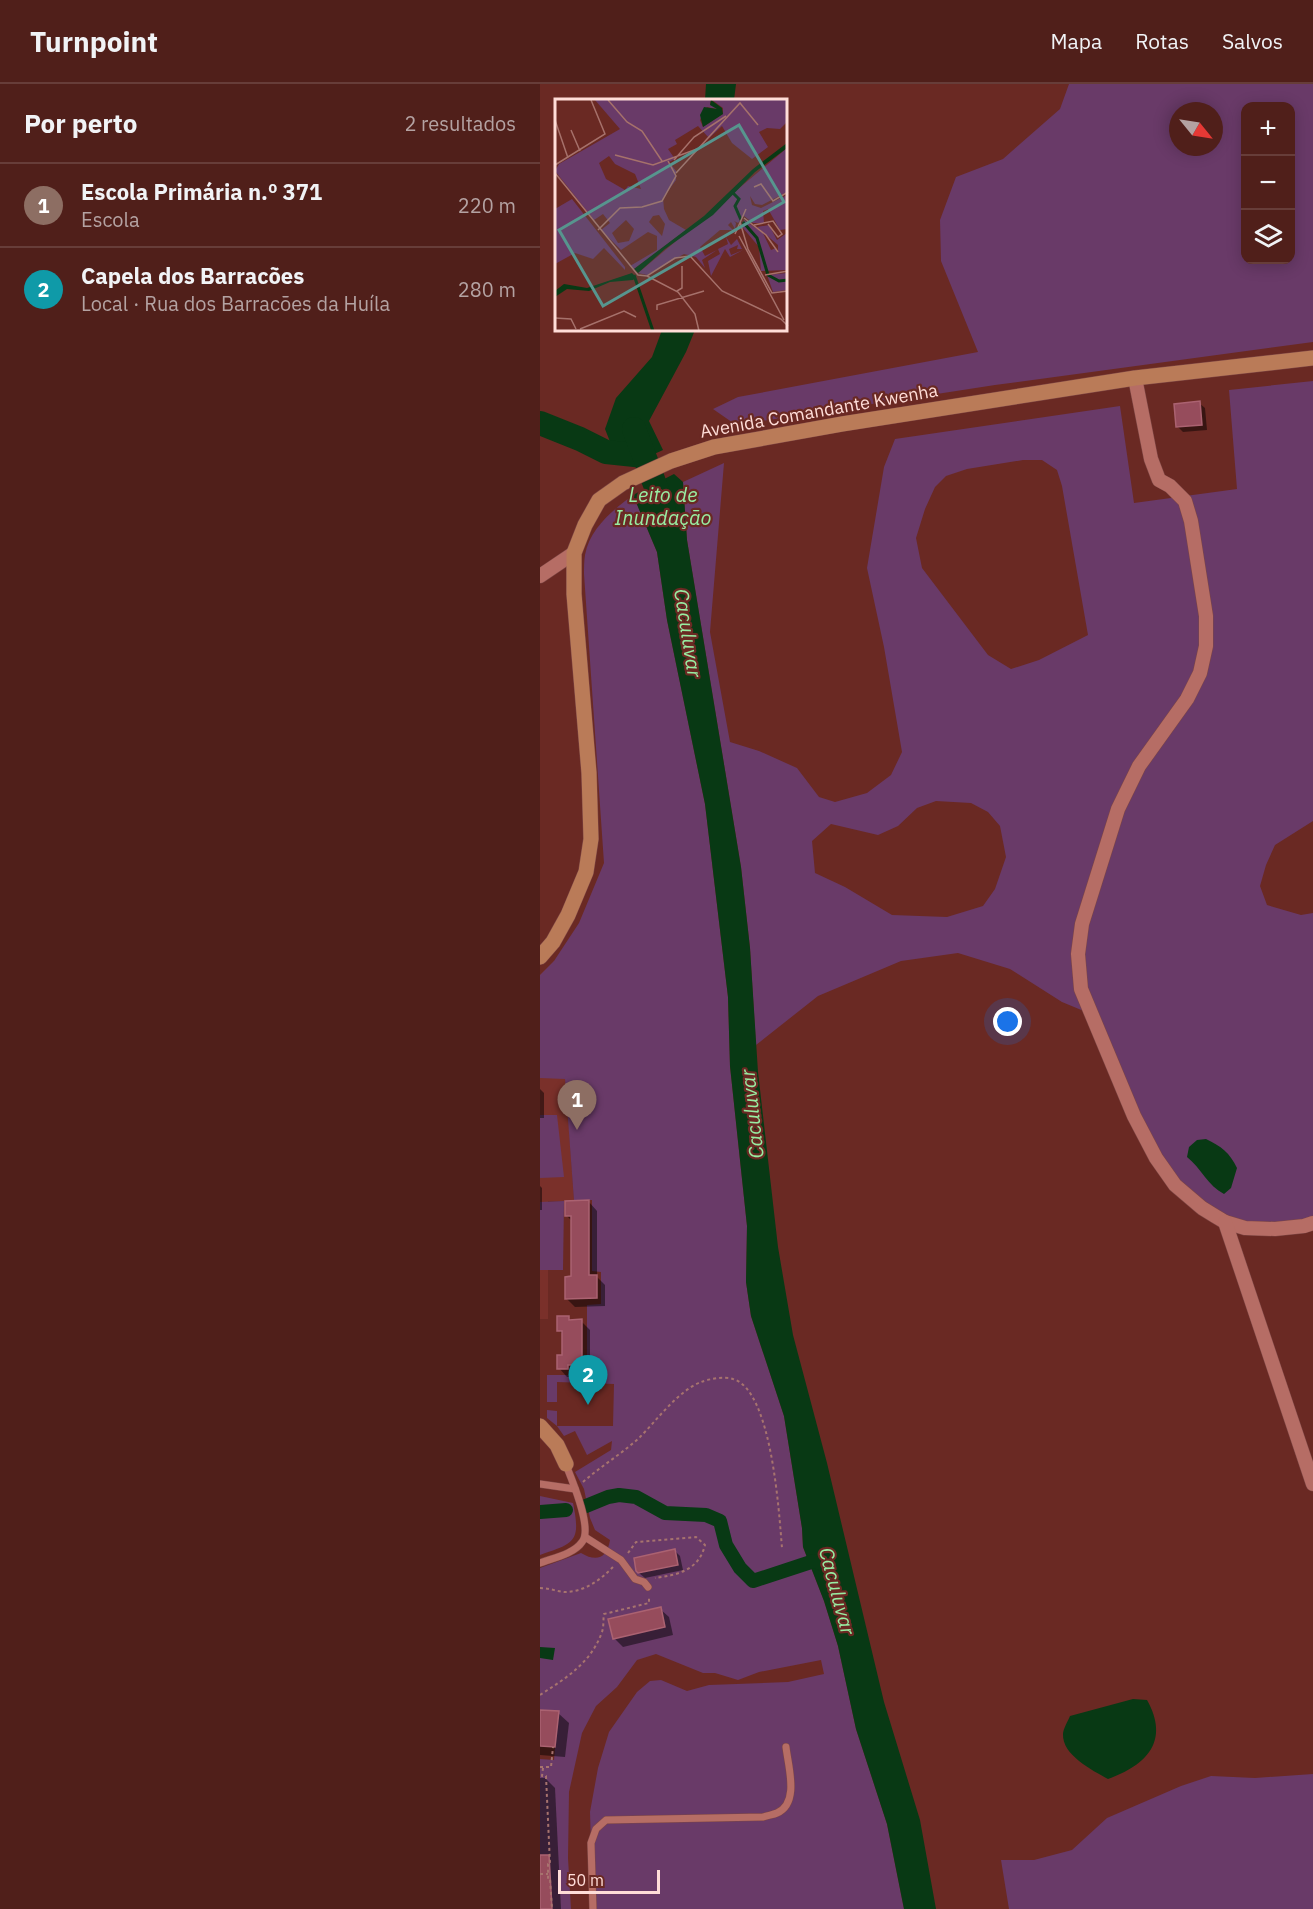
<!DOCTYPE html>
<html lang="pt">
<meta charset="utf-8">
<style>
:root{--surface:#501f1a;--page:#5a2c27;--text:#f1f3f6;--muted:#b4a2a2;--line:#673d39;--accent:#e797bd}
body{margin:0;font-family:"IBM Plex Sans",sans-serif;background:var(--page);color:var(--text)}
.controls{position:absolute;right:18px;top:18px;display:grid;overflow:hidden;border-radius:12px;box-shadow:0 3px 15px #0003}
.controls button{width:54px;height:54px;display:grid;place-items:center;padding:0;border:0;border-bottom:2px solid var(--line);background:var(--surface);color:var(--text);font:30px sans-serif}
.compass{position:absolute;left:629px;top:18px;width:54px;height:54px;border-radius:50%;background:var(--surface);box-shadow:0 3px 15px #0003;rotate:120deg}
.scale{position:absolute;left:18px;bottom:15px;width:102px;box-sizing:border-box;padding-left:6px;border:3px solid #ffddd8;border-top:0;font-size:16px;line-height:21px;white-space:nowrap;color:#ffddd8;-webkit-text-stroke:4px #6a2923;paint-order:stroke}
.you{position:absolute;left:468px;top:938px;width:21px;height:21px;margin:-15px;border:4px solid #fff;border-radius:50%;background:#1a73e8;box-shadow:0 0 0 9px #1a73e833}
.badge{display:grid;place-items:center;width:39px;height:39px;border-radius:50%;background:var(--accent);color:#fff;font-size:20px;font-weight:700}
.pin{position:absolute;translate:-50% -50px;filter:drop-shadow(0 2px 3px #0008)}
.pin::after{content:'';position:absolute;top:32px;width:21px;height:18px;background:inherit;clip-path:polygon(0 0,100% 0,50% 100%)}
.list{margin:0;padding:0;list-style:none}
h2{display:flex;justify-content:space-between;align-items:center;height:78px;margin:0;padding:0 24px;font-size:26px}
h2 small{font-size:20px;font-weight:400;color:var(--muted)}
.list li{display:grid;grid-template-columns:39px 1fr auto;gap:18px;align-items:center;box-sizing:border-box;height:84px;padding:0 24px;border-top:2px solid var(--line)}
.list b{display:block;font-size:22px;white-space:nowrap}
.list p{margin:0;font-size:20px;white-space:nowrap;color:var(--muted)}
.list em{font-size:20px;font-style:normal;color:var(--muted)}
.icon{flex:none;width:33px;height:33px;fill:none;stroke:currentColor;stroke-width:2;stroke-linecap:round;stroke-linejoin:round}
.map{position:relative;flex:none;width:773px;height:1825px;overflow:hidden}
header{display:flex;align-items:center;gap:36px;box-sizing:border-box;height:84px;padding:0 30px;background:var(--surface);border-bottom:2px solid var(--line)}
header strong{font-size:28px}
nav{display:flex;gap:33px;margin-inline-start:auto;font-size:21px}
main{display:flex}
aside{flex:1;background:var(--surface)}
.map>svg:first-child{display:block}
</style>
<header>
<strong>Turnpoint</strong>
<nav><a>Mapa</a><a>Rotas</a><a>Salvos</a></nav>
</header>
<main>
<aside>
<h2>Por perto<small>2 resultados</small></h2>
<ul class="list">
<li><span class="badge" style="background:#8d6e63">1</span><div><b>Escola Primária n.º 371</b><p>Escola</p></div><em>220 m</em></li>
<li><span class="badge" style="background:#0f9aa8">2</span><div><b>Capela dos Barracões</b><p>Local · Rua dos Barracões da Huíla</p></div><em>280 m</em></li>
</ul>
</aside>
<div class="map">
<svg width="773" height="1825" viewBox="0 0 773 1825">
<rect width="100%" height="100%" fill="#6a2923"/>
<!-- built -->
<polygon fill="#7a302a" points="14,877 16,994 25,994 26,1002 34,1117 8,1117 8,1235 0,1235 0,891"/>
<!-- green -->
<g fill="#693a68" fill-rule="evenodd">
<path d="M529,0H773V258L455,301L196,341L173,325L198,313L438,268L401,177L400,136L416,93L463,75L520,25ZM706,22H750V176H706ZM638,27H674V63H638Z"/>
<path d="M773,297V737L735,761L726,781L720,802L727,821L761,831L773,829V1139L705,1144L662,1124L616,1074L551,930L522,918L470,885L418,869L361,877L278,912L216,961L210,864L201,783L147,456L143,398L184,379L170,548L190,658L219,667L257,684L279,713L295,718L327,709L351,691L362,668L344,563L327,484L344,383L355,355L580,322L594,419L697,405L689,306ZM483,376H502L517,386L522,402L548,551L499,576L471,585L448,571L382,484L376,454L385,425L395,403L406,392L427,385ZM396,717L431,719L448,728L460,742L466,773L455,805L443,822L407,833L352,831L305,803L275,789L272,757L291,740L338,751L358,742L377,724Z"/>
<path d="M93,411L117,468L127,536L165,720L188,913L190,982L207,1142L206,1198L211,1232L244,1332L262,1444L263,1463L284,1517L298,1562L316,1645L347,1740L364,1825H53L50,1728L58,1684L69,1648L97,1608L110,1597L121,1596L147,1607L169,1601L248,1598L284,1590L281,1576L219,1588L198,1596L175,1589H163L116,1570L97,1576L77,1603L56,1622L42,1649L29,1708L28,1774L31,1825H0V1675L14,1676L18,1628L0,1626V1484L41,1469C56,1478 67,1475 70,1456L55,1446L50,1434L44,1405L35,1388L71,1366L72,1357L47,1371L35,1347L24,1352L17,1342L7,1334V1326L17,1327V1342H73L74,1300L17,1298V1318H7V1291H47V1221L61,1220V1188L52,1187V1116L34,1117L25,995L0,994V891L14,877L39,839L64,779L44,490C44,484 44,477 45,471C50,444 73,426 93,411Z"/>
<polygon points="0,1031 17,1031 24,1093 0,1094"/>
<polygon points="24,1117 23,1186 0,1186 0,1118"/>
<path d="M0,1412L33,1419C41,1458 35,1459 0,1471Z"/>
<polygon points="773,1690 773,1825 469,1825 461,1776 494,1776 532,1766 567,1734 641,1702 671,1692 715,1694"/>
</g>
<!-- water -->
<g fill="#083914">
<polygon points="166,0 196,0 194,16 165,16"/>
<polygon points="122,246 155,246 146,268 109,337 123,366 90,381 78,378 65,345 76,314 112,273"/>
<polygon points="134,390 143,398 147,456 201,783 210,864 218,988 238,1163 253,1251 287,1379 344,1618 380,1736 396,1825 364,1825 347,1740 316,1645 298,1562 284,1517 263,1463 262,1444 244,1332 211,1232 206,1198 207,1142 190,982 188,913 165,720 127,536 117,468 93,411"/>
<path d="M666,1055C681,1062 690,1069 697,1084L691,1104L684,1110C668,1102 661,1084 647,1073L649,1063L657,1056Z"/>
<polygon points="0,1563 15,1564 13,1576 0,1574"/>
<path d="M593,1615L607,1616C630,1657 607,1681 568,1695C552,1686 522,1671 523,1650C523,1645 528,1637 530,1632Z"/>
</g>
<!-- shadow -->
<g fill="#0007">
<polygon points="659,319 665,324 667,346 643,348 638,343"/>
<polygon points="0,1005 4,1009 4,1034 0,1034"/>
<polygon points="0,1102 2,1104 2,1126 0,1126"/>
<polygon points="49,1118 57,1127 57,1193 65,1201 65,1222 35,1223 26,1214 32,1194 32,1137 26,1131"/>
<polygon points="29,1234 32,1237 41,1237 50,1246 50,1289 36,1289 36,1293 27,1293 19,1284 23,1273 23,1251 19,1246"/>
<polygon points="135,1467 140,1472 143,1486 105,1494 99,1489"/>
<polygon points="120,1525 129,1533 133,1551 83,1563 74,1554"/>
<polygon points="0,1627 18,1629 29,1639 25,1673 0,1671"/>
<polygon points="0,1694 5,1694 15,1704 21,1825 0,1825"/>
</g>
<g fill="none" stroke-linecap="round" stroke-linejoin="round">
<!-- canal -->
<g stroke="#083914" stroke-width="14">
<polyline points="46,1422 68,1413 79,1411 96,1413 125,1429 166,1431 180,1437 186,1461 200,1484 213,1497 274,1477 285,1481"/>
<polyline points="0,1428 26,1426"/>
</g>
<!-- river -->
<g stroke="#083914" stroke-width="24">
<polyline points="0,339 40,355 66,368 104,372"/>
<polyline points="94,345 122,419 125,431"/>
</g>
</g>
<!-- building -->
<g fill="#964c5c" stroke="#ab6271" stroke-width="1.5">
<polygon points="660,317 662,341 636,343 634,320"/>
<polygon points="49,1116 49,1191 57,1191 57,1214 25,1215 25,1193 31,1192 31,1132 25,1132 25,1117"/>
<polygon points="17,1232 29,1232 29,1236 42,1235 42,1281 28,1281 28,1285 17,1285 17,1271 22,1271 22,1247 17,1247"/>
<polygon points="135,1465 138,1481 98,1489 96,1487 94,1474"/>
<polygon points="121,1523 125,1543 73,1555 68,1535"/>
<polygon points="0,1626 19,1627 15,1663 0,1662"/>
<polygon points="0,1771 9,1771 12,1825 0,1825"/>
</g>
<g fill="none" stroke-linecap="round" stroke-linejoin="round">
<defs>
<g id="lane">
<polyline points="0,1400 35,1405"/>
<polyline points="45,1453 81,1476 95,1495 104,1498 108,1503"/>
<path d="M0,1479C13,1474 34,1470 42,1458C53,1445 32,1396 26,1381"/>
<path d="M53,1825L51,1759L56,1745L66,1736L223,1733C228,1731 233,1731 237,1729C260,1719 248,1682 246,1663"/>
</g>
<g id="street">
<polyline points="595,294 611,375 619,396 630,402 645,417 651,437 666,532 666,562 660,589 647,615 599,682 578,725 542,840 538,870 541,905 594,1032 616,1074 635,1101 662,1124 675,1132 685,1138 705,1144 735,1145 764,1142 773,1139"/>
<polyline points="0,492 34,469"/>
<polyline points="685,1138 773,1400"/>
</g>
<g id="secondary">
<polyline points="0,873 13,858 28,831 46,788 51,755 49,689 34,510 34,469 45,441 59,416 83,399 131,377 174,363 302,340 595,294 773,274"/>
<polyline points="0,1342 17,1361 26,1380"/>
</g>
</defs>
<!-- lane casing -->
<use href="#lane" stroke="#7d4644" stroke-width="8"/>
<!-- street casing -->
<use href="#street" stroke="#7d4644" stroke-width="15"/>
<!-- secondary casing -->
<use href="#secondary" stroke="#7d4644" stroke-width="16"/>
<!-- path -->
<g stroke="#a7736e" stroke-width="2" stroke-dasharray="3 3" stroke-linecap="butt">
<path d="M43,1398C61,1382 83,1369 100,1353C117,1336 138,1307 161,1298C169,1295 184,1292 193,1295C232,1306 239,1429 242,1464"/>
<path d="M88,1469L96,1458L156,1453L165,1461C159,1486 138,1491 115,1494"/>
<path d="M0,1504C8,1504 16,1507 24,1508C44,1508 59,1497 73,1483"/>
<path d="M0,1611C26,1594 51,1579 62,1548C64,1542 63,1536 64,1530L109,1519V1513"/>
<polyline points="0,1683 11,1683 13,1663"/>
<polyline points="3,1684 2,1692 6,1692 10,1780 8,1780 8,1795 10,1795 12,1825"/>
<polyline points="0,1790 8,1790"/>
</g>
<!-- lane -->
<use href="#lane" stroke="#b66d65" stroke-width="7"/>
<!-- street -->
<use href="#street" stroke="#b66d65" stroke-width="14"/>
<!-- secondary -->
<use href="#secondary" stroke="#ba7b58" stroke-width="15"/>
</g>
<g text-anchor="middle" stroke-width="4.5" stroke-linejoin="round" paint-order="stroke">
<!-- street labels -->
<g font-size="18" fill="#ffddd8" stroke="#6a2923">
<text transform="translate(279 327) rotate(-10)" y="6">Avenida Comandante Kwenha</text>
</g>
<!-- water labels -->
<g font-size="20" font-style="italic" fill="#98eda2" stroke="#6a2923">
<text x="123" y="418">Leito de<tspan x="123" dy="23">Inundação</tspan></text>
<text transform="translate(148 549) rotate(81)" y="7">Caculuvar</text>
<text transform="translate(212 1030) rotate(-96)" y="7">Caculuvar</text>
<text transform="translate(297 1507) rotate(75)" y="7">Caculuvar</text>
</g>
</g>
<!-- overview -->
<g transform="translate(15 15)">
<rect width="232" height="232" fill="#6a2923"/>
<path d="M40,1H156L155,5L162,10L152,8L149,12L145,21L148,28L168,15V9L157,1H232V23L225,30L212,29L204,33L213,48L197,60L177,44L167,27L154,39L143,27L120,41L122,45L113,50L120,60L114,63L121,72V81L108,99L109,110L114,121L131,131L79,170L75,167L102,151V137L93,133L66,151L46,131L55,124L48,115L39,121L0,72L4,65L65,30ZM54,57L60,65L80,75L86,90L73,87L70,91L51,80L44,64ZM104,116L110,125L107,137L94,123L98,117ZM71,121L79,130L74,142L63,144L57,134ZM232,49V93L207,106L200,105L195,97L197,106L206,109L232,96V130L225,131L213,110L208,112L209,124H198L189,117L183,124L179,122L181,124L180,130L176,123L173,126L178,131H165L145,148L150,157L162,151L147,161L150,169L141,158L129,155L92,176L83,174ZM17,100L70,168V171L49,149L38,160L20,154L0,165V110ZM189,121L208,134L216,151L221,149L223,154V146L202,128L214,126L222,141L232,134V171L206,172L204,148L188,129ZM171,138L176,146L182,140L187,150H182L183,146L174,150L176,156L188,151L175,158L170,150L156,177L153,162L165,155L163,150L173,145ZM232,174V191L218,193L212,176Z" fill="#693a68" fill-rule="evenodd"/>
<path d="M156,1L167,9L168,15L148,28L145,16L149,8L162,10L155,6ZM232,44V49L200,73L158,116L110,150L83,174L79,170L149,117L198,70ZM77,174L81,178L78,181L55,183L34,192L12,190L0,198V192L9,185L32,189Z" fill="#083914"/>
<path fill="none" stroke="#083914" stroke-width="3" d="M178,94L184,100L180,107L186,121M188,123L202,139L213,176L224,182L233,181M79,176L98,232"/>
<path fill="none" stroke="#a6716b" stroke-width="1.5" d="M53,1L72,23L87,32L107,62M0,21L13,59M16,31L25,52M60,56L98,66L142,50M119,61L139,38L171,17M0,66L50,35L36,1M0,74L83,176L92,177L120,159L135,157L167,192L226,220L233,227M121,74L185,4L203,26M199,88L206,85L218,102L233,93M189,119L211,136L223,153M185,123L193,150L217,194L233,192M199,126L218,122L227,135L223,138L213,125M43,131L65,109L87,108L107,102L121,77L113,62M180,135L191,110M184,137L229,221M210,176L233,172M92,177L123,193L140,215L144,232M122,192L127,189V167M102,211V206L149,192M0,219L16,220L21,230M25,230L69,212L81,218"/>
<path fill="#57958e" fill-opacity="0.15" stroke="#57958e" stroke-width="3" d="M184,26L229,103L48,207L4,131Z"/>
<rect width="232" height="232" fill="none" stroke="#ffddd8" stroke-width="3"/>
</g>
</svg>
<div class="controls">
<button>+</button>
<button>−</button>
<button><svg class="icon" aria-label="layers" viewBox="0 0 24 24"><path d="M12 4l9 5-9 5-9-5zM3 14l9 5 9-5"/></svg></button>
</div>
<svg class="compass" viewBox="-18 -18 36 36"><path d="M0-13l5 13h-10z" fill="#e53935"/><path d="M0 13l5-13h-10z" fill="#b4a2a2"/></svg>
<div class="scale">50 m</div>
<div class="you"></div>
<div class="pin badge" style="left:37px;top:1046px;background:#8d6e63">1</div>
<div class="pin badge" style="left:48px;top:1321px;background:#0f9aa8">2</div>
</div>
</main>
